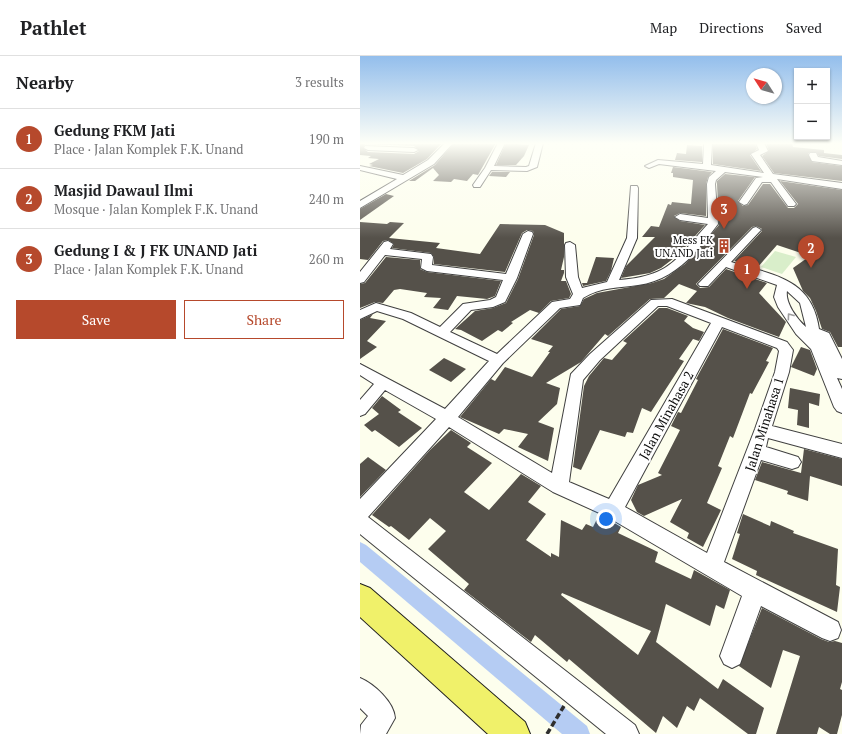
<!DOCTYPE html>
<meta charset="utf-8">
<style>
:root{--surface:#fff;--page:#f2f2f2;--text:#202124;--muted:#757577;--line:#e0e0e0;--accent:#b6492c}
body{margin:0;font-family:"PT Serif",serif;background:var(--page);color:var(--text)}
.controls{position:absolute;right:12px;top:12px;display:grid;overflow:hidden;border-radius:0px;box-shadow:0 1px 3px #0004}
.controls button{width:36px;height:36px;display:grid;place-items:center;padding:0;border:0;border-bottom:1px solid var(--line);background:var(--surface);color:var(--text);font:20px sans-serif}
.compass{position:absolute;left:386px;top:12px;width:36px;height:36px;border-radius:50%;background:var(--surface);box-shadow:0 1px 3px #0004;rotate:306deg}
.you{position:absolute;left:246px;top:463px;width:14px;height:14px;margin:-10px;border:3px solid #fff;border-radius:50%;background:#1a73e8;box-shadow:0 0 0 6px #1a73e833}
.badge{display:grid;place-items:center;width:26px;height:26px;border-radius:50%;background:var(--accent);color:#fff;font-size:13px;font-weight:700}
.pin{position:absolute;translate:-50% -33px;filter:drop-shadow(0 1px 2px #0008)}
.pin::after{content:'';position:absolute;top:21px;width:14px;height:12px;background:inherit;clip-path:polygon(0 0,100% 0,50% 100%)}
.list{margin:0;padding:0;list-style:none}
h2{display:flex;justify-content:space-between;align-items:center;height:52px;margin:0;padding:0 16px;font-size:17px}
h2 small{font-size:13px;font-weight:400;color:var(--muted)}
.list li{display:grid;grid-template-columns:26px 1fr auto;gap:12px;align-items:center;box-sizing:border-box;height:60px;padding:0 16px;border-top:1px solid var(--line)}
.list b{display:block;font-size:15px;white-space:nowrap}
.list p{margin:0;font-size:13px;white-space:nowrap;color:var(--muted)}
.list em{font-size:13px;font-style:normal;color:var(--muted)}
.actions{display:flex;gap:8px;padding:12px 16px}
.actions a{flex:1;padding:9px 0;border:1px solid var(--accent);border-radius:0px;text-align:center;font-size:14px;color:var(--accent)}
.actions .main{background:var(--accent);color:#fff}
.map{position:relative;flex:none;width:482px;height:678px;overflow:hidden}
header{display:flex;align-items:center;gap:24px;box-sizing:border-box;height:56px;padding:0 20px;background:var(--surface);border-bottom:1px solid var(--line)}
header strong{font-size:19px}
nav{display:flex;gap:22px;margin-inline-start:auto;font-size:14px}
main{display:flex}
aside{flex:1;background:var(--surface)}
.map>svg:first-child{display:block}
</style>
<header>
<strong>Pathlet</strong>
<nav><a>Map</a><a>Directions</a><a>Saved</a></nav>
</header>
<main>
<aside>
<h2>Nearby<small>3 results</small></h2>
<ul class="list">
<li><span class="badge">1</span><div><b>Gedung FKM Jati</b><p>Place · Jalan Komplek F.K. Unand</p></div><em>190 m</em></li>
<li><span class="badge">2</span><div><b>Masjid Dawaul Ilmi</b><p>Mosque · Jalan Komplek F.K. Unand</p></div><em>240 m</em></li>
<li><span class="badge">3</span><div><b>Gedung I &amp; J FK UNAND Jati</b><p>Place · Jalan Komplek F.K. Unand</p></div><em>260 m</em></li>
</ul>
<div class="actions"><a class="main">Save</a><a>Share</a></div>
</aside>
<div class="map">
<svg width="482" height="678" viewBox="0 0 482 678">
<rect width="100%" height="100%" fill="#fdfeed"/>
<!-- pitch -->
<polygon fill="#d9eeca" points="415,195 436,201 422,218 401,211"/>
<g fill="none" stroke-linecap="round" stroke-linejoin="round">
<!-- canal -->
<polygon fill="#b5ccf3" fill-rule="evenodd" points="0,486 6,489 227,670 230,678 202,678 0,506"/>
</g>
<!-- building -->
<g fill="#55514a" fill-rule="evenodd">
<path d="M0,87H82L67,103L43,117L9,110L13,109L9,108L19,103L8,102L11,100L0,99ZM5,88L54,90L59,95L54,98L8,96L3,92Z"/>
<polygon points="94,87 136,87 118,119 113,118 107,125 94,123 91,126 73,125 79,119 73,112 55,125 49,125 75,109"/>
<polygon points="146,87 169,89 164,100 156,109 136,109"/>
<polygon points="353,87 395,87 397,93 390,99 401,115 353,108"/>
<polygon points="406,87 432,87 433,91 464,94 464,97 482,99 482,103 459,100 456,96 450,96 448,98 452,106 482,110 482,125 414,117 402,100 409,95"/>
<polygon points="327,89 342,90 342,106 315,104 317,97 326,98"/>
<polygon points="313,111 352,116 348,121 346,128 346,160 320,157 314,160 320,165 345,169 318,199 301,212 290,217 261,222 266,210 295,181 282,181 291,170 299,171 308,148 311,149 312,146 331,148 333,124 313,121 313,117 311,117"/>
<polygon points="132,116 150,116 146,121 129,120"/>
<polygon points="365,118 395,121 378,145 383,150 388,149 403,128 410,128 428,152 434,152 438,148 420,125 482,134 482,291 478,291 470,276 462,273 456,255 450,242 443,235 433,212 450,200 417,189 397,212 374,205 402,175 402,173 396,170 392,171 336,228 340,232 349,231 366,213 407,227 399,237 426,266 419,281 368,262 345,251 326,247 337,235 319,228 304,242 290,243 248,280 245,278 221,306 186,327 200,332 197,348 178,366 194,372 188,405 158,391 168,378 144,373 139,378 100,361 131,323 135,325 145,311 172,321 190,296 188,296 193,290 171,283 201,253 220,250 224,243 237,237 292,227 304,223 325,208 359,169 357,128 357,125"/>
<polygon points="26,138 34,140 0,164 0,153"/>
<polygon points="0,166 27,168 30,166 44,167 29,182 80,187 76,192 120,198 140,168 185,169 204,177 204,201 201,214 204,214 204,217 201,225 206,225 211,238 209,242 191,245 179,257 170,254 151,266 153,267 142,276 138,274 122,285 101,274 95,273 115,255 133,252 146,247 158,223 174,179 173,175 167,174 162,177 145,216 74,208 74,201 71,197 32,192 34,188 28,184 23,185 8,204 0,203"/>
<polygon points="26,201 60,204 60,213 67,216 141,225 135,240 127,243 97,240 88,254 73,252 81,242 64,241 67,237 40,233 34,234 23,247 15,246 0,252 0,228 5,227"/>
<polygon points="236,201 254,202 251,215 246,225 223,230 222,227 227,227"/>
<polygon points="299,252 307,252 328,260 324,265 333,272 344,276 339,285 333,283 319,303 324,305 291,356 282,352 273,377 267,376 265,381 240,374 221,414 213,411 224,330 229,320 244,302 252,304 267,287 263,285"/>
<polygon points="13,258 10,262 26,265 7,285 17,291 0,303 0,264"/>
<polygon points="363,273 413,292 406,305 409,306 392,338 390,337 373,382 370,380 358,410 362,412 347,447 361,454 343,491 327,482 329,477 310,466 322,443 284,460 277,456 271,444 278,429 302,419 298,417 320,374 311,370 318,356 321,357 338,324 336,323"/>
<polygon points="441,291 450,294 457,313 454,320 431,311"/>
<polygon points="84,302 106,313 91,326 69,314"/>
<polygon points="430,332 460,338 459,350 449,347 449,372 437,369 438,354 428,352"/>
<polygon points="22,340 41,354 38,356 62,372 39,391 15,374 12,376 4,369 19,358 12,352"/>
<path d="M91,374L111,387L107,391L132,407L104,436L129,454L161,418L181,430L168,446L186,458L166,484L191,501V497L199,501L201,464L222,474L226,468L233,471L237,463L247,467L248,463L261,471L258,477L298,496L295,506L331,523L334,514L370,534L364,553L356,549L350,570L306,548L296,586L358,633L363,623L404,652L396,678H388L340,642L334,655L327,650L317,672L303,660L296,677L209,603L207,606L175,579L171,586L104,534L109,528L68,493L86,475L70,462L49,484L31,470L29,471L12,459L70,394ZM202,537L291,575L278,599L201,539Z"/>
<polygon points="444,393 482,403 482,430 450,420 448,445 427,438 428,435 395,424 402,406 441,417"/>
<polygon points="8,401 26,414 0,441 0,408"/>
<polygon points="383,458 410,470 411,465 434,475 433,477 478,493 476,529 480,531 477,556 396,519 397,515 372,503 380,478 377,477"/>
<polygon points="402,552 461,583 469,586 475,585 482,587 482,626 480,633 482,634 482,659 477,678 470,678 459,671 457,678 416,678 440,600 423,594 411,632 379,610"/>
</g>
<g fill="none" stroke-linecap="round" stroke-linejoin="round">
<defs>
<g id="minor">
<polygon points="85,87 93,87 74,108 0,152 0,145 37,123 0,114 0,110 43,119 68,104"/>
<polygon points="138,87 145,87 134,110 166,111 169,110 176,87 183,87 177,111 167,115 131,114 120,131 114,131 113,129 125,112"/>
<path d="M344,87H352L351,109L404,117L391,98L399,94L396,87H404L408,95L400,99L413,118L482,127V133L417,123L436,148L434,150H428L411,126H402L387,148L384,149L379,146L396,122L403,121L365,116L356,124L355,128L358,168C337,196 315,224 278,229C259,232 240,231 223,242L220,249L200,252L143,307L98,361L192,417L211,318L230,298L291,244L312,243L427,286L433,294L429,316L412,370L482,388V402L408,382L406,391L438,401L441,406L438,411L432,413L401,404L364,506L478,566L481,574L478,582L470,585L462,582L401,550L380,608L372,612L364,608L360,600L382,540L246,460L193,436L89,371L8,461L275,669L279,678H246L0,478V443L76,363L25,334L5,358L0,360V344L14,328L0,319V308L85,353L129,305L43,263L17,255L0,263V254L16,247L51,257L80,271L103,248L130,244L136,241L143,224L67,215L61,212L62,203L25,199L4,226L0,227V216L24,186L28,185L33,188L30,193L71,198L73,201L72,209L146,218L163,178L168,175L172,176L173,178L157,222L145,246L133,251L111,254L90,276L137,298L192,246L210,243L213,238L206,221L205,189L206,187L210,186L215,189L218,221L222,232L247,226L267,182L271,130H277L278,132L277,182L259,224C311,220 316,203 348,168L320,164L315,161L320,158L348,162L347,128L349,121L356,115L299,108L289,112L285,110L298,104L343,108ZM298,250H307L351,267L249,443L209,426L223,324L240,304ZM362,271L417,292L419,295L415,316L395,373L347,497L265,451Z"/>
<polygon points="5,90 54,92 58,94 54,96 8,94 4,92"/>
<polygon points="450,97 456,97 458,101 482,105 482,109 452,105 449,99"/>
<path d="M396,171L401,174L399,176L371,206C413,219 452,222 459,273L469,277L482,303V323L477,322L482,333V357L477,355L474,351L451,293L436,278L418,251L414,241L417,229L366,211L348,230H340L338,228L393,172ZM427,235L440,247L446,271C437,263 425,247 427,235Z"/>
<path d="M0,622C14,628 34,646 35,662L26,678H0L1,669L8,660L0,652Z"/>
</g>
<polygon id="major" points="0,528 10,532 165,666 170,678 128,678 0,561"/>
</defs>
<!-- minor casing -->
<use href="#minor" stroke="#404040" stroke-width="2"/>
<!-- major casing -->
<use href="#major" stroke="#1e1e1e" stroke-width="2"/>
<!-- path -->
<polyline stroke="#2f2f2f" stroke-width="3.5" stroke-dasharray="6 3" stroke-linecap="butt" points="187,678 204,650"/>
<!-- minor -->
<use href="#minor" fill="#fff" fill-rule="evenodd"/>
<!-- major -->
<use href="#major" fill="#f0f16a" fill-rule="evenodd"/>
</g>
<!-- one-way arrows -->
<defs><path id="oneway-chevron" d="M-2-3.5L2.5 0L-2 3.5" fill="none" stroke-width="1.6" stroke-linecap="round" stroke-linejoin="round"/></defs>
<use stroke="#9e9e9e" href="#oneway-chevron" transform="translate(430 260) rotate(-126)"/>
<!-- sky -->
<linearGradient id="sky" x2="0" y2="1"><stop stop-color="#93beec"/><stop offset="0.48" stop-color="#fefff7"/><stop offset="1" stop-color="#fefff7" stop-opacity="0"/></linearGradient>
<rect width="482" height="182" fill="url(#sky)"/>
<!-- icons -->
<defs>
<symbol id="building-bare" viewBox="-9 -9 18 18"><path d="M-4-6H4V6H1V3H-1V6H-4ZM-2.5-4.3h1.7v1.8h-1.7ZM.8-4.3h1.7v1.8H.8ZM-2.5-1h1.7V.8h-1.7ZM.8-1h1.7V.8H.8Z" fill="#b6492c" stroke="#fff" stroke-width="2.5" paint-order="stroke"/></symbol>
</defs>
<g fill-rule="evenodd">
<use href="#building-bare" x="354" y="180" width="20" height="20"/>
</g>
<g text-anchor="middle" stroke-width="4" stroke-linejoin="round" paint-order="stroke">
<!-- far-poi labels -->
<g font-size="11" fill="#0d0d0d" stroke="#fff" text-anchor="end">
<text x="353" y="188">Mess FK<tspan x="353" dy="13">UNAND Jati</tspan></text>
</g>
<!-- street labels -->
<g font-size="13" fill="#0d0d0d" stroke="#fff">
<text transform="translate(306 359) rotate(-61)" y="5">Jalan Minahasa 2</text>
<text transform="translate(404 368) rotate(-72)" y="5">Jalan Minahasa 1</text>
</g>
</g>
</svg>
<div class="controls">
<button>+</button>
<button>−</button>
</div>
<svg class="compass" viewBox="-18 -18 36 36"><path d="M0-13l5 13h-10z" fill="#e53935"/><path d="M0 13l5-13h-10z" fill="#757577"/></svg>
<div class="you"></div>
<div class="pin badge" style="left:387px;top:233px">1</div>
<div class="pin badge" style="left:451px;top:212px">2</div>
<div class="pin badge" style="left:364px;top:173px">3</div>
</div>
</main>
